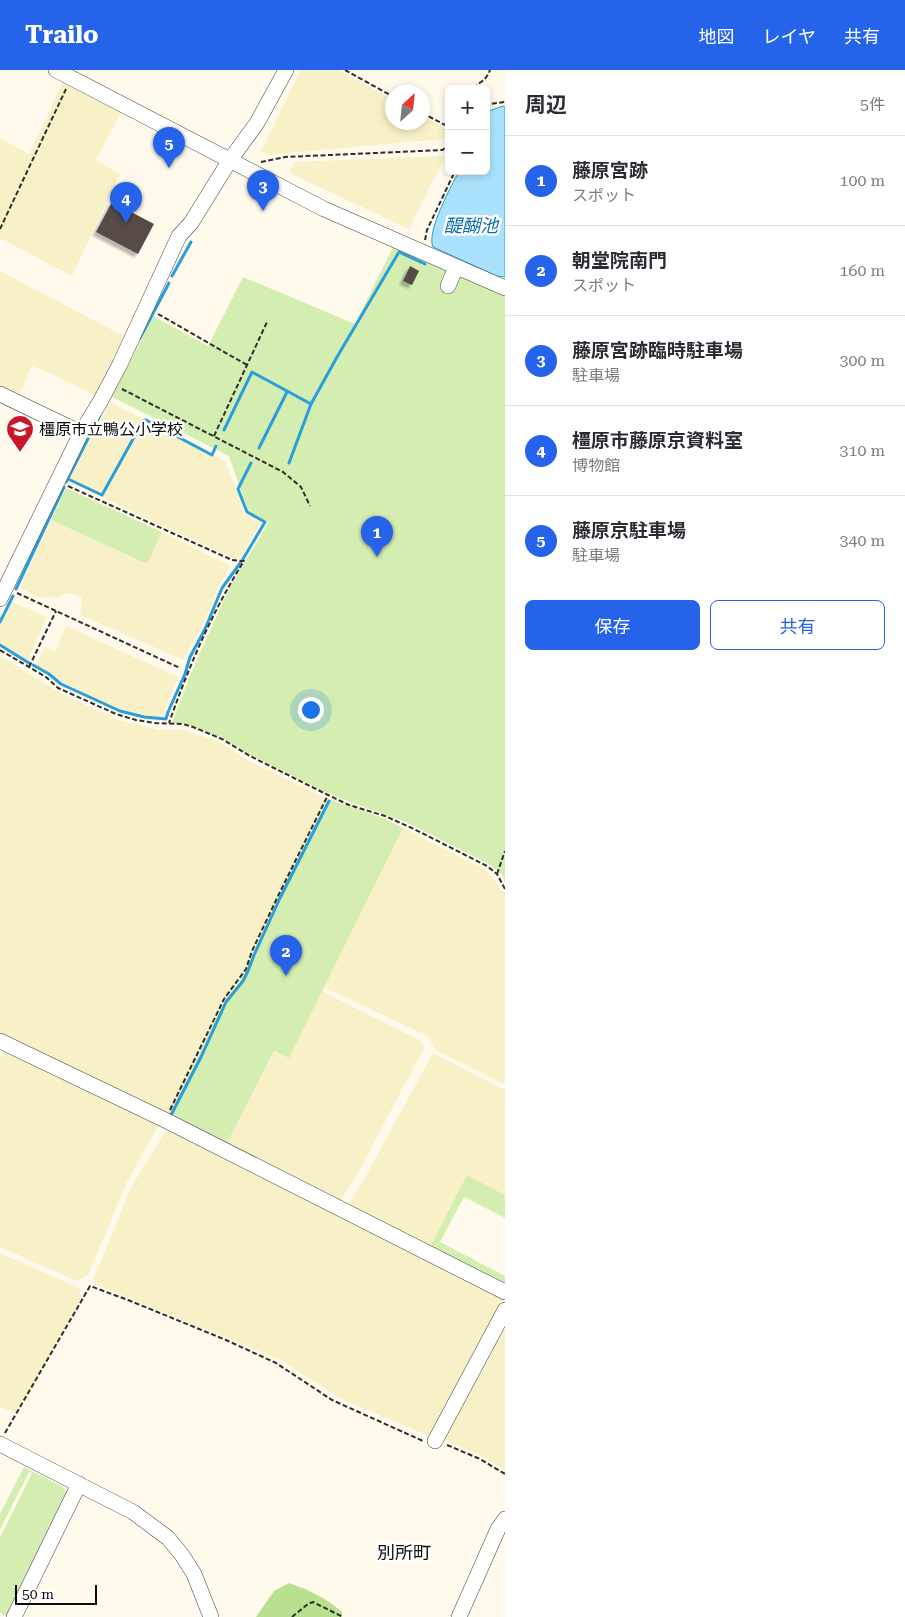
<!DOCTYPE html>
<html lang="ja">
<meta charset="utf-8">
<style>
:root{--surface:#fff;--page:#f7f7f7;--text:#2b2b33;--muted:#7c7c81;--line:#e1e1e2;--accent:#2563eb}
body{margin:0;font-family:"Roboto Serif","Noto Sans JP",serif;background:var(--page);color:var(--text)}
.controls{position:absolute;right:15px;top:15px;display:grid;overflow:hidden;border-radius:8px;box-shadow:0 2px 8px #0003}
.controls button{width:45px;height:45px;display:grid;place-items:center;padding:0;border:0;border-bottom:1px solid var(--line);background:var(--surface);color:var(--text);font:25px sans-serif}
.compass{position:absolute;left:385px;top:15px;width:45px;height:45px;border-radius:50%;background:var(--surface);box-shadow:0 2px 8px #0003;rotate:27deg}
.scale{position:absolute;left:15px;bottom:12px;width:82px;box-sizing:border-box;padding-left:5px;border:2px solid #0c0c0c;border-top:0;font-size:14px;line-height:18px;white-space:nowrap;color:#0c0c0c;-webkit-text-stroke:4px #fff;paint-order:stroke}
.you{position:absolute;left:310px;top:639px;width:18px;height:18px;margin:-12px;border:4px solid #fff;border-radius:50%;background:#1a73e8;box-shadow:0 0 0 8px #1a73e833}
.badge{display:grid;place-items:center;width:32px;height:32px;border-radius:50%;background:var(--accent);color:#fff;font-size:16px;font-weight:700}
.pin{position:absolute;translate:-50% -41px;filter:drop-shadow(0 1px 2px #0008)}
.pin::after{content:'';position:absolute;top:26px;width:18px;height:15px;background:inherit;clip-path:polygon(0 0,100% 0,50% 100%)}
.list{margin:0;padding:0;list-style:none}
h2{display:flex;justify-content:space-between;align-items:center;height:65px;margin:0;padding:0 20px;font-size:21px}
h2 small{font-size:16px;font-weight:400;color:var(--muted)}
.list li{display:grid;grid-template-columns:32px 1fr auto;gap:15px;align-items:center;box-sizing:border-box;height:90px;padding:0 20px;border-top:1px solid var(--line)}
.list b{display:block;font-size:19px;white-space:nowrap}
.list p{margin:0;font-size:16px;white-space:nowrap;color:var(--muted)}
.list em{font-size:16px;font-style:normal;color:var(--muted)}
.actions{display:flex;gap:10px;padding:15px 20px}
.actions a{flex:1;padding:11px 0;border:1px solid var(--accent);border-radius:8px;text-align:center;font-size:18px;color:var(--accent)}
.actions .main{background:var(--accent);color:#fff}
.map{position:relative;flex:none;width:505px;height:1547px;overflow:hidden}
header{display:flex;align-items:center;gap:30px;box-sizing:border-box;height:70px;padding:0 25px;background:var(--accent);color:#fff}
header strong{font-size:24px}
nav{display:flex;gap:28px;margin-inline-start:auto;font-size:18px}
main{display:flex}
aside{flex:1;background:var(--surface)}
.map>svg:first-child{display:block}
</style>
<header>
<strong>Trailo</strong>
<nav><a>地図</a><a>レイヤ</a><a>共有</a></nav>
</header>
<main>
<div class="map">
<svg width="505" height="1547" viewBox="0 0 505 1547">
<defs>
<filter id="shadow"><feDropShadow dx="-3.5" dy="3.5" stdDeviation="1" flood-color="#0004"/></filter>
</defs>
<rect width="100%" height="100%" fill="#fffaeb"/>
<!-- farmland -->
<g fill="#f8f1c8">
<polygon points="301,0 339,0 392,29 392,52 422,52 423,46 449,61 442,69 267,85 261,81"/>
<polygon points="64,10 122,41 96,90 120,104 72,206 2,169 0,171 0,68 29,84"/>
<polygon points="445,86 409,159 289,103 294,92"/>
<polygon points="0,201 124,266 95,325 32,295 17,330 0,321"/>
<polygon points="110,332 226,392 244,443 261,452 240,489 233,489 68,411"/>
<polygon points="51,450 146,494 162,462 231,496 220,514 201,559 183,590 80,545 82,527 68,523 56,528 38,527 20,518"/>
<polygon points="12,532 47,547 27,592 0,576 0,557"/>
<polygon points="66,556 178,607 161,649 131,644 73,618 35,596 45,577 55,582"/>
<polygon points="0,586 62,624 118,650 160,660 184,660 218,671 247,690 328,729 253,883 245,902 226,930 168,1048 0,965"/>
<polygon points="403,758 484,799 495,809 499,819 505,822 505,1015 437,981 427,966 324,917"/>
<polygon points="322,921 421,971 424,978 356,1107 338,1134 225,1077 274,981 289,987"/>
<polygon points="4,979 159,1055 127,1112 88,1205 76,1211 0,1177 0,987"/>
<polygon points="433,983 505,1020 505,1125 467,1105 429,1179 347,1137 364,1109"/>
<polygon points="168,1057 503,1228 429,1366 343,1330 282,1291 92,1213 131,1117"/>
<polygon points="0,1183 79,1218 81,1228 34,1315 15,1343 0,1337"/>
<polygon points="505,1246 505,1400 478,1384 445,1371 442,1361"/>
</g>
<!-- green -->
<g fill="#d4eeb1">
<polygon points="394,175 505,224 505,813 502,805 489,794 406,752 331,725 253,686 222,668 186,654 172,653 190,605 228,521 269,452 249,443 229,386 112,327 153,246 208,276 243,207 355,254"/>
<polygon points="66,418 162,462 147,494 51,450"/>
<polygon points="329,729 383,748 403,758 289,988 274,981 225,1077 168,1048 219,943 230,923 241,909 253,883"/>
<polygon points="467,1105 505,1125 505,1148 464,1127 440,1172 505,1206 505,1218 429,1179"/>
<polygon points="24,1397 63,1417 67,1424 7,1546 0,1543 0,1467 32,1403 29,1402 0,1460 0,1444"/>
</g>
<!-- forest -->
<path fill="#b8e08e" d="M289,1513C309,1520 326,1528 342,1542V1547H256L274,1521Z"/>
<!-- water -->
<path fill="#aae2fd" stroke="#299edb" d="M503,36L505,37V207L497,206L433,177C426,162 451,117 459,101H486V42Z"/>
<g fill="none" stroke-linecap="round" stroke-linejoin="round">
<!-- stream -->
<g stroke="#299edb" stroke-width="3">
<polyline points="172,206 191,172"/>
<polyline points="140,268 169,213"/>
<polyline points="224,360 252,302 311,334 337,287 399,182 425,194"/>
<polyline points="259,378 287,322"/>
<polyline points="289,393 311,334"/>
<polyline points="68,409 102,425 143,351 146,350 212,385 216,376"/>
<polyline points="66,412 100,345"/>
<polyline points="243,489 265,452 247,442 238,419 251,393"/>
<polyline points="16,519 64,417"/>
<polyline points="0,552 13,526"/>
<polyline points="0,575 29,593"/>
<polyline points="33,595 49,604 61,614 120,641 144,647 166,649 168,642 185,604 190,587 205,559 222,518 241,492"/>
<polyline points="170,1047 201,987 226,932 243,911 248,901 254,885 280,828 329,731"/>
</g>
</g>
<!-- building -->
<g fill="#564c47" filter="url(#shadow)">
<polygon points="112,132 154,154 138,184 96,162"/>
<polygon points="410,196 419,201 412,215 403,211"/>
</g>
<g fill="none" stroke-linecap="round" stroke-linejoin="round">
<defs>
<g id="minor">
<polyline points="56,0 324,139 505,218"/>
<polyline points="448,216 456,197"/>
<polyline points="0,324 81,363"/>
<polyline points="0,529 81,363 100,332 120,294 179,166 191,153 230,90 257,53 286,0"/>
<polyline points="0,971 165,1050 505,1222"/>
<polyline points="435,1371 505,1240"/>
<polyline points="0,1374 133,1442 168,1468 182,1485 194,1504 211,1547"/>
<polyline points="14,1547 79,1414"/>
<polyline points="459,1547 498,1459 505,1449"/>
</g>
</defs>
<!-- minor casing -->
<use href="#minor" stroke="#3f3f3f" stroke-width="16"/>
<!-- path -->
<g stroke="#2e2e2e" stroke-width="2" stroke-dasharray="5 2.5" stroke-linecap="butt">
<polyline points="345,0 392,26"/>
<path d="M474,19C480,10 485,13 490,0"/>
<polyline points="486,38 490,34 505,32"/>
<polyline points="422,43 449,57"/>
<polyline points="261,92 285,87 443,80 449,71"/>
<polyline points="0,159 66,19"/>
<polyline points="425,170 427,160 455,101"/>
<polyline points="158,244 247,295"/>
<polyline points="122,319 283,402 301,417 310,436"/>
<polyline points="214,366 267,252"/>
<path d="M68,416L232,490L244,491C212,542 189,596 169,653"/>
<polyline points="17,523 180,598"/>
<polyline points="0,580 46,607 58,618 116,644 136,650 155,653 183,654 193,657 222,669 250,686 328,725 349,735 385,746 414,759 487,796 497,804 505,819"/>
<polyline points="29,597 56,541"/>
<polyline points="497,804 505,781"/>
<polyline points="170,1040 224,929 246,899 252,881 279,824 328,725"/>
<polyline points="5,1363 90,1216 128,1230 226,1270 276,1293 332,1330 423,1371"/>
<polyline points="447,1375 480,1389 505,1404"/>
<polyline points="292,1547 308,1534 313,1532 343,1547"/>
</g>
<!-- minor -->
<use href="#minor" stroke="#fff" stroke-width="15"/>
</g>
<!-- icons -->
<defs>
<symbol id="school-pin" viewBox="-11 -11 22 30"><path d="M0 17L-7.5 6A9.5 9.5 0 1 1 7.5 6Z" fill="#ca1628" stroke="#fff"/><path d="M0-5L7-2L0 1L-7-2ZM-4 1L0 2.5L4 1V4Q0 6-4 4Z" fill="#fff"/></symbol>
</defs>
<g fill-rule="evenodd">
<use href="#school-pin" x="4" y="343" width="32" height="43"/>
</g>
<g text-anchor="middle" stroke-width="5" stroke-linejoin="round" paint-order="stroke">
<!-- poi labels -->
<g font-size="16" fill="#0c0c0c" stroke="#fff" text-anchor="start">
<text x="39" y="365">橿原市立鴨公小学校</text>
</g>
<!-- water labels -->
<g font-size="18" font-style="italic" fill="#096daa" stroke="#fff">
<text x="471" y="162">醍醐池</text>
</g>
<!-- neighbourhood labels -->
<g font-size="18" fill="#0c0c0c" stroke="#fff">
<text x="404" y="1489">別所町</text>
</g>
</g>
</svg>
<div class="controls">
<button>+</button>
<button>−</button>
</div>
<svg class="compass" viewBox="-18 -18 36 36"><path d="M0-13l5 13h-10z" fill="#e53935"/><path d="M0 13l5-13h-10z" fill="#7c7c81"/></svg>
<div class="scale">50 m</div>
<div class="you"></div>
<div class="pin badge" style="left:377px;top:487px">1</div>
<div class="pin badge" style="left:286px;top:906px">2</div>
<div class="pin badge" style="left:263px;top:141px">3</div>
<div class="pin badge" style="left:126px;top:153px">4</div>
<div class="pin badge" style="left:169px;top:98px">5</div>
</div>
<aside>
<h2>周辺<small>5件</small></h2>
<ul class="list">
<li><span class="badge">1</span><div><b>藤原宮跡</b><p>スポット</p></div><em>100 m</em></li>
<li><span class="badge">2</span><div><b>朝堂院南門</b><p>スポット</p></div><em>160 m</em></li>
<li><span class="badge">3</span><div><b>藤原宮跡臨時駐車場</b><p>駐車場</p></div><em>300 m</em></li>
<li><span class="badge">4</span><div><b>橿原市藤原京資料室</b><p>博物館</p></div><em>310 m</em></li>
<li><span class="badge">5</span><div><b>藤原京駐車場</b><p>駐車場</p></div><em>340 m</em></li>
</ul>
<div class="actions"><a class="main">保存</a><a>共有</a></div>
</aside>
</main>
